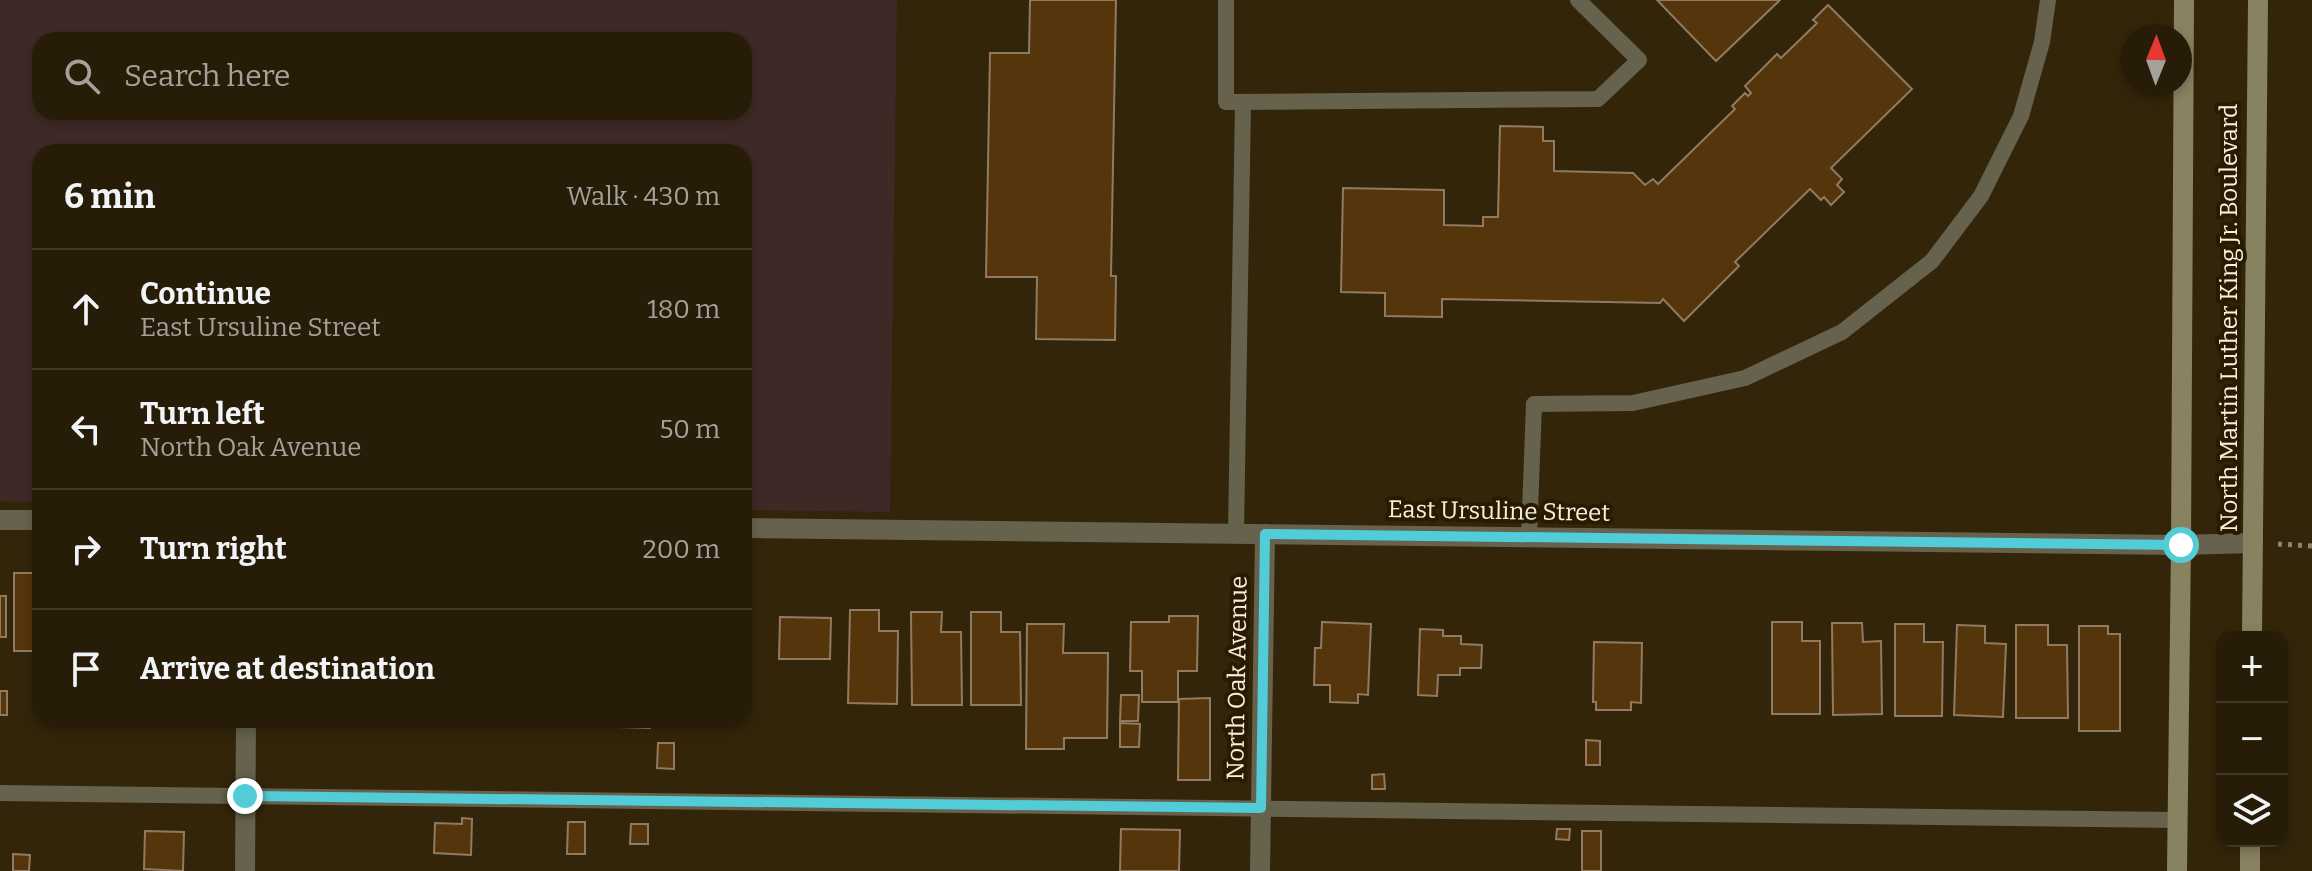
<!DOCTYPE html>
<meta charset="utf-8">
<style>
:root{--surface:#261c07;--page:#322915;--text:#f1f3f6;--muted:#a4a19b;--line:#423a28}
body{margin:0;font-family:Bitter,serif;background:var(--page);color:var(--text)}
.controls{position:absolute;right:24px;bottom:24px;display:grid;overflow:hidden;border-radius:16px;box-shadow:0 4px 12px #0003}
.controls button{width:72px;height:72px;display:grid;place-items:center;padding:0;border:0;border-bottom:2px solid var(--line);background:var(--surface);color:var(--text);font:40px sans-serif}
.compass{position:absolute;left:2120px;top:24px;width:72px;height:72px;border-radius:50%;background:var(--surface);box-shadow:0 4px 12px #0003;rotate:1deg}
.stop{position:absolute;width:24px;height:24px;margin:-18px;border:6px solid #52ccd6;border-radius:50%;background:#fff}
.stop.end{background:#52ccd6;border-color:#fff;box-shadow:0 2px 8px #0008}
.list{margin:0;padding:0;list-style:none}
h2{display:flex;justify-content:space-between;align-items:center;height:104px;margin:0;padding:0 32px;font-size:34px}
h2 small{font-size:26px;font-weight:400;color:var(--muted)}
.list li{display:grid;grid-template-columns:52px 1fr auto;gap:24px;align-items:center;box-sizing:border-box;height:120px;padding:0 32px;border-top:2px solid var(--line)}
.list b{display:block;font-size:30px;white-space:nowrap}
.list p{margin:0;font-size:26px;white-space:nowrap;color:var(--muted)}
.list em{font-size:26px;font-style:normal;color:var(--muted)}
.icon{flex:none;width:44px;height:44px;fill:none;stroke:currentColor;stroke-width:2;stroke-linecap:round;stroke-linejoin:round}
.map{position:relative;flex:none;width:2312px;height:871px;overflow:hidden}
.search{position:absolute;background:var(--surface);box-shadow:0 4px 12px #0003;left:32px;top:32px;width:720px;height:88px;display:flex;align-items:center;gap:20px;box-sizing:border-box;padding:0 28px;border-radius:24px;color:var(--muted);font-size:30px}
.panel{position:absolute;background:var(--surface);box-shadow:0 4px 12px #0003;left:32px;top:144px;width:720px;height:584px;border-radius:24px}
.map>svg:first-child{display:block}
</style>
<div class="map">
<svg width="2312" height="871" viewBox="0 0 2312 871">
<rect width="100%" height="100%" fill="#332509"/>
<!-- commercial -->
<path fill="#3d2926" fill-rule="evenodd" d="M0,0H897L890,512L744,510V152H40V502L0,501ZM40,40H744V112H40Z"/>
<!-- building -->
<g fill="#54350c" stroke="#917a60" stroke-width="2">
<polygon points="1030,0 1116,0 1111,276 1116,276 1115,340 1036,339 1037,277 986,277 990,53 1029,53"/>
<polygon points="1657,0 1780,0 1716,61"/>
<polygon points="1828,5 1912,89 1831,168 1842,179 1837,185 1844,192 1831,205 1824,197 1821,200 1810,189 1735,262 1739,266 1684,321 1663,299 1660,303 1442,299 1442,317 1385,316 1385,293 1341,292 1343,188 1444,190 1444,225 1483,226 1483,217 1498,217 1500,126 1543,127 1543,141 1554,141 1554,171 1633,173 1645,185 1653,179 1658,184 1735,109 1732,106 1745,93 1748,96 1751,93 1745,86 1777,54 1781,58 1817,23 1813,20"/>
<rect x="14" y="573" width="26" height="78"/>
<rect x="0" y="596" width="6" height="41"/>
<polygon points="850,610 879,610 879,631 898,631 897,704 848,703"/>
<polygon points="911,612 942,612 941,632 961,632 962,705 912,705"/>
<polygon points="971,612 1001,612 1001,632 1020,632 1021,705 971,705"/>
<polygon points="1169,616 1198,616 1197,671 1178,671 1178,702 1142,702 1142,671 1130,671 1131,622 1169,622"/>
<polygon points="780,617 831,618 830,659 779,659"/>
<polygon points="1322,622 1371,624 1368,695 1358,694 1358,703 1330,702 1330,685 1314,685 1315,648 1321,648"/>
<polygon points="1772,622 1802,622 1802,641 1820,641 1820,714 1772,714"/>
<polygon points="1832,623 1862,623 1863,642 1881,641 1882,714 1833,715"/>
<polygon points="1027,624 1064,624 1063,653 1108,653 1107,738 1064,738 1064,749 1026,749"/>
<polygon points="1895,624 1924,624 1924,642 1943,642 1942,716 1895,716"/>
<polygon points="1957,625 1985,626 1985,643 2006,644 2003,717 1954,715"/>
<polygon points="2016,625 2048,625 2048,645 2067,645 2068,718 2016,718"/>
<polygon points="2079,626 2108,626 2108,634 2120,634 2120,731 2079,731"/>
<polygon points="1420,629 1443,630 1443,636 1461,636 1461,644 1482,645 1481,668 1460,668 1460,675 1438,675 1437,696 1418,695"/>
<polygon points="1594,642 1642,643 1641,703 1631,702 1631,710 1596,710 1596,702 1593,702"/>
<rect x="0" y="691" width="7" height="24"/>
<polygon points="1121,695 1139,695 1138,721 1120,721"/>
<polygon points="1210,698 1210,780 1178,780 1179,699"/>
<polygon points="388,720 441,720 441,721 388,723"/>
<polygon points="619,720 650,720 650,728 618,727"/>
<polygon points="1120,723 1140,724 1139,747 1120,747"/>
<polygon points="1586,740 1600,741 1600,765 1586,765"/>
<polygon points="658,743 674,743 674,769 657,768"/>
<polygon points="1384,774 1385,789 1372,789 1372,775"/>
<polygon points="462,818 472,819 471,855 434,853 435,823 462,824"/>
<polygon points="568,822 585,822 585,854 567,854"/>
<polygon points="631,824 648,824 648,844 630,844"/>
<polygon points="1121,829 1180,830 1179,871 1120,871"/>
<polygon points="1557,829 1570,829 1569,840 1556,839"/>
<polygon points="145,831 184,832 183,871 144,869"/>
<rect x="1582" y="831" width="19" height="40"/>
<polygon points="13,854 30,855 29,871 13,871"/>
</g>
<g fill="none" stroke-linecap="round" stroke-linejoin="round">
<!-- path -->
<polyline stroke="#8f836d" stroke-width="5" stroke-dasharray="4 6" stroke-linecap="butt" points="2278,544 2312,546"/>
<!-- lane -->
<g stroke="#66624d" stroke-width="16">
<polyline points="1226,0 1226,102 1598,99 1639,60 1578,0"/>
<polyline points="1236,534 1243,102"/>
<polyline points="1529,537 1534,404 1633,403 1745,378 1842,332 1932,261 1981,196 2021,116 2042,42 2048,0"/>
<polyline points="0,793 2177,820"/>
</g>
<!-- street -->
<g stroke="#66624d" stroke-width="20">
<polyline points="0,520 40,520"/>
<polyline points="744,528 2181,545 2253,543"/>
<polyline points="245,871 246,720"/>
<polyline points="1260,871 1265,534"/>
</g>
<!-- secondary -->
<g stroke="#888261" stroke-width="20">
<polyline points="2252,637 2258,0"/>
<polyline points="2177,871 2181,545 2184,0"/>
<polyline points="2250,871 2250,841"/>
</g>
</g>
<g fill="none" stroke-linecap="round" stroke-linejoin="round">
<!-- route -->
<polyline stroke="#52ccd6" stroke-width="10" points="245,796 1261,808 1265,534 2181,545"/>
</g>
<g text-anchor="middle" stroke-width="8" stroke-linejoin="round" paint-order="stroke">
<!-- street labels -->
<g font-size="24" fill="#f8efdf" stroke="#291b01">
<text transform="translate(2229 318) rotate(-90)" y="8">North Martin Luther King Jr. Boulevard</text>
<text transform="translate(1499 511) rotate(1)" y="8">East Ursuline Street</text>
<text transform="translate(1237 678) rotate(-89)" y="8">North Oak Avenue</text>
</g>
</g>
</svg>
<div class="controls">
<button>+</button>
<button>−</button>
<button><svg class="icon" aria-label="layers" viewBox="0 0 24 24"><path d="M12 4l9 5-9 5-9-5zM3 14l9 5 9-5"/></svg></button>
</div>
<svg class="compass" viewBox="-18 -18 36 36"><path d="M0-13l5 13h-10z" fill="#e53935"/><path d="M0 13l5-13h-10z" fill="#a4a19b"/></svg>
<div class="stop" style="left:2181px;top:545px"></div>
<div class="stop end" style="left:245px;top:796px"></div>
<div class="search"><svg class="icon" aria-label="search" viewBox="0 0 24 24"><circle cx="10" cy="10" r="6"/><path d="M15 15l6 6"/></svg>Search here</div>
<section class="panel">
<h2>6 min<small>Walk · 430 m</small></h2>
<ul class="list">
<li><svg class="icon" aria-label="ahead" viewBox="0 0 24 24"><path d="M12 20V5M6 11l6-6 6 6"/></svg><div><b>Continue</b><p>East Ursuline Street</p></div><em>180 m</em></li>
<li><svg class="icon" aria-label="left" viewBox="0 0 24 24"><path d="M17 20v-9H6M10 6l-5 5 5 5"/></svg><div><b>Turn left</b><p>North Oak Avenue</p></div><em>50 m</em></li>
<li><svg class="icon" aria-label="right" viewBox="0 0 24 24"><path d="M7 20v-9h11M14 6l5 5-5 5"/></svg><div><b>Turn right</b></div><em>200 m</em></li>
<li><svg class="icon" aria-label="arrive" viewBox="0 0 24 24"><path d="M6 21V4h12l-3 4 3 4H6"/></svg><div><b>Arrive at destination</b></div></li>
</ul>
</section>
</div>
